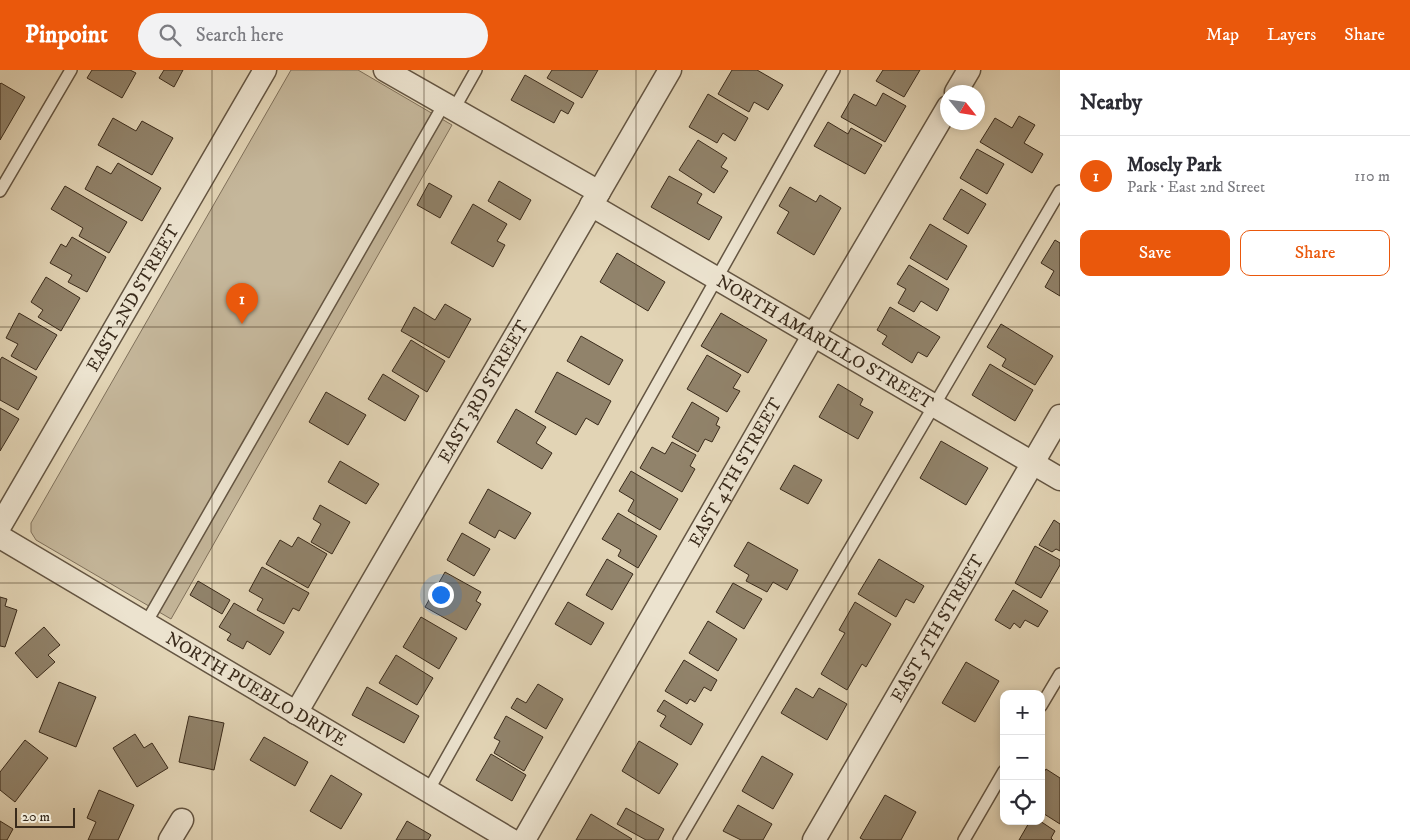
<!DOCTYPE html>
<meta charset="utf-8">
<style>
:root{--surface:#fff;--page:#f2f2f3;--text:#2b2b33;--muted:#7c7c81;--line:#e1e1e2;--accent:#ea580c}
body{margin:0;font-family:"IM FELL DW Pica",serif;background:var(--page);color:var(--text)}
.controls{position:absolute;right:15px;bottom:15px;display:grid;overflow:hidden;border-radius:10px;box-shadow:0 2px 8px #0003}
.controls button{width:45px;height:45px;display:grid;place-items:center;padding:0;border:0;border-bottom:1px solid var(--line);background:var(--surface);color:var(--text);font:25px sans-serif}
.compass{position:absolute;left:940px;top:15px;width:45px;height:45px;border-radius:50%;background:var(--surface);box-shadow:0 2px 8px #0003;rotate:120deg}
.scale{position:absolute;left:15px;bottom:12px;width:60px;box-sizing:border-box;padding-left:5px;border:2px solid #3a2b1b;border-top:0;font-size:14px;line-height:18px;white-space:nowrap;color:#3a2b1b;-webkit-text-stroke:4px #ece3cf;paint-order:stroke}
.you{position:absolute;left:440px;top:524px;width:18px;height:18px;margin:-12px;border:4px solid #fff;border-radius:50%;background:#1a73e8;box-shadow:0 0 0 8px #1a73e833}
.badge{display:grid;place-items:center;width:32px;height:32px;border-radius:50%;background:var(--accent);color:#fff;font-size:16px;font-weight:700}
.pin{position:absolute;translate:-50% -41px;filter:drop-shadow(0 1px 2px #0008)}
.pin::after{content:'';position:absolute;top:26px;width:18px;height:15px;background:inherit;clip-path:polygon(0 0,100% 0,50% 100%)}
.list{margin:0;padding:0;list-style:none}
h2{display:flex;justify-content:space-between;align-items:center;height:65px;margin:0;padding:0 20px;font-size:21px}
h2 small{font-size:16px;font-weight:400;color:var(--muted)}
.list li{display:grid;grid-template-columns:32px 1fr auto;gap:15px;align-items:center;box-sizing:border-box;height:80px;padding:0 20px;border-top:1px solid var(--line)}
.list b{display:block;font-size:19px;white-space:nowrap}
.list p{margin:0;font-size:16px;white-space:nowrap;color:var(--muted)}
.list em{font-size:16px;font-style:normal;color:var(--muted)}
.actions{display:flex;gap:10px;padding:15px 20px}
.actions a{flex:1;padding:11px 0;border:1px solid var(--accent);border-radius:10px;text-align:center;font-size:18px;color:var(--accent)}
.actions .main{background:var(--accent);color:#fff}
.icon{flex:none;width:28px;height:28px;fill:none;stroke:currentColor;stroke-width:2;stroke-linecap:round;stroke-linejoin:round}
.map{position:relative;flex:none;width:1060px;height:770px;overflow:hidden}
header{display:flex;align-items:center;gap:30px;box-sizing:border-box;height:70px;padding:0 25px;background:var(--accent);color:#fff}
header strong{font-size:24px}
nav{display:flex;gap:28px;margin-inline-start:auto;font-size:18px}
.search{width:350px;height:45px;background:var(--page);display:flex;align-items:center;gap:12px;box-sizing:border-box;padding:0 18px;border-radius:28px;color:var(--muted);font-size:19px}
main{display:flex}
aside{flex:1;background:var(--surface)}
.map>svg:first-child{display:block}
</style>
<header>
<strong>Pinpoint</strong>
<div class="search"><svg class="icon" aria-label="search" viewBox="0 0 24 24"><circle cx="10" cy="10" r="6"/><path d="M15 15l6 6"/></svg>Search here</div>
<nav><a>Map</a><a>Layers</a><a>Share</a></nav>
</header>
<main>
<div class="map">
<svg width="1060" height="770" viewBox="0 0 1060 770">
<rect width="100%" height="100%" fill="#e2d4b5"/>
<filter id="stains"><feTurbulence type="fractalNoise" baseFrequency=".004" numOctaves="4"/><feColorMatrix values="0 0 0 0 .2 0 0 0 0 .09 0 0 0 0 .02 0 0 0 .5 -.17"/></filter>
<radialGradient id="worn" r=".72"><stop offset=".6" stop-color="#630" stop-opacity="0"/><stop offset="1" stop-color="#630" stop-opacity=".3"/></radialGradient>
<!-- green -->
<polygon fill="#c5b79b" stroke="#80715b" points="291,0 358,0 452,55 171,549 36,470 31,462 31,453"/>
<!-- building -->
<g fill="#91836b" stroke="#3a2b1b">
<polygon points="92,0 130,0 136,3 122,28 87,8"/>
<polygon points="164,0 183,0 174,17 159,8"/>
<polygon points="552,0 598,0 582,28 547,8"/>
<polygon points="732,0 757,0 783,15 768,40 754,32 749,42 718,24"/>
<polygon points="883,0 920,0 904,27 876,11"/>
<polygon points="525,5 574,33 568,44 561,40 554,53 511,30"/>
<polygon points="1,13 25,27 0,70 0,14"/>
<polygon points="883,23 906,36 885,72 841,47 854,24 876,36"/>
<polygon points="708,24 748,48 735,71 723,63 717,73 689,57"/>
<polygon points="1019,46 1035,55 1024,73 1043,84 1032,103 980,72 995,48 1012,58"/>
<polygon points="113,48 136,61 142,51 173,68 152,105 98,75"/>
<polygon points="828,52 848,64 851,58 882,75 865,104 814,76"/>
<polygon points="698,70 727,88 721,97 728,101 714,123 679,100"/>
<polygon points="977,79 1004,94 987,124 960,108"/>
<polygon points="118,93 161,118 142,151 85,119 97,96 111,104"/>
<polygon points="669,106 702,124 697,133 722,147 709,170 651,137"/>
<polygon points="499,111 531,130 520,150 488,131"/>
<polygon points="429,113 452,126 440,148 417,135"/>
<polygon points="65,116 127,152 109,183 79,166 83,158 51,139"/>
<polygon points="790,117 816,132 820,125 841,138 814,185 777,163 789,142 779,136"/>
<polygon points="961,119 986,134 968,164 943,149"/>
<polygon points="473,134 507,154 497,171 505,175 493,197 451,173"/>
<polygon points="930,154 967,176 947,210 910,188"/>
<polygon points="72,167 106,187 87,222 68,212 72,205 50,193 61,174 66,177"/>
<polygon points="1055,170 1060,173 1060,226 1045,217 1054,201 1041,193"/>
<polygon points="617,183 665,212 648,241 600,212"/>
<polygon points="909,195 949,219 937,241 921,231 914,242 898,233 906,219 897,214"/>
<polygon points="46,207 80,228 61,261 38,247 43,240 31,232"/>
<polygon points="445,234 471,249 449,288 401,261 414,237 435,250"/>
<polygon points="890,237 940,267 927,287 918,282 912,293 882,274 887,266 877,260"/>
<polygon points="19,243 57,265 36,300 11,286 18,274 6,268"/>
<polygon points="721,243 767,270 748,303 701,276"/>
<polygon points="1001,254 1053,286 1035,315 1002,296 1006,289 987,277"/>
<polygon points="581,266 623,290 609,315 567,291"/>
<polygon points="411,270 445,291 427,322 392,301"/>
<polygon points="707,285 741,305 733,318 740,321 727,342 687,319"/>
<polygon points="2,287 37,307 18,340 0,330 0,290"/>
<polygon points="990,294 1033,320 1015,351 972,325"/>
<polygon points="557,302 611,331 598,355 586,348 576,365 535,342"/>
<polygon points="383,304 419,326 405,351 368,329"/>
<polygon points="838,314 863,329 860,335 873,342 858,369 819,347"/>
<polygon points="326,322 366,345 348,375 309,352"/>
<polygon points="692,332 719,348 716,355 720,357 712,372 705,369 698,382 672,367"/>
<polygon points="0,338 19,349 0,381"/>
<polygon points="516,339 546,357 536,373 552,383 542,399 497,372"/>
<polygon points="941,371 988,398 966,435 920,408"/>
<polygon points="672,372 696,385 690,396 695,399 682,422 640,398 652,377 665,384"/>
<polygon points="340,391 379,414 366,434 328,412"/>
<polygon points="794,395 822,410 808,434 780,419"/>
<polygon points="631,401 678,429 660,460 628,441 634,430 619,421"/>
<polygon points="488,419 531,443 515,469 499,460 495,468 469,453"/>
<polygon points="320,435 350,452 332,484 311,472 321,454 313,449"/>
<polygon points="618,443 657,466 638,498 618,486 621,480 602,469"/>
<polygon points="1054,450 1060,454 1060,481 1056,479 1052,482 1039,475"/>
<polygon points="462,463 490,479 474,506 447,490"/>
<polygon points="298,467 327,484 308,518 266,494 280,470 292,477"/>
<polygon points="748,472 798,500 787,520 773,512 767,522 746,511 749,505 734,496"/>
<polygon points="1035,476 1060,490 1060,495 1041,528 1015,513"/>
<polygon points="607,489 633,504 612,540 586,525"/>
<polygon points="879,489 924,516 914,533 906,529 896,547 858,524"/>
<polygon points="262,497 309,523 299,541 293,538 284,554 257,540 263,529 249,521"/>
<polygon points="445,502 481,522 476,531 481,534 466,560 425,537"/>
<polygon points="198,511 230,530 222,544 190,525"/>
<polygon points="733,513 762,529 744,559 716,542"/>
<polygon points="1013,520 1048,541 1038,557 1025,550 1020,558 1014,553 1010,559 995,550"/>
<polygon points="0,527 7,529 5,536 17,540 5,577 0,576"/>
<polygon points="568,532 604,553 591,575 555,554"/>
<polygon points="855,532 891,554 866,597 862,594 847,620 821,604 845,563 839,560"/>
<polygon points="234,533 284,562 270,585 247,571 243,579 227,570 231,564 219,557"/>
<polygon points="421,547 457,568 439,599 403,577"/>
<polygon points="708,551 737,569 718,601 689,583"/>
<polygon points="44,557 60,575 48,585 55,592 37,608 15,583"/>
<polygon points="396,585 433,608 417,635 379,613"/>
<polygon points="684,590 717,610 711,621 704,617 695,632 690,629 687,634 665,621"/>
<polygon points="966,592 999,611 975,652 942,633"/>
<polygon points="59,612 96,627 76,677 39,662"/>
<polygon points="538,614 563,629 546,659 511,638 517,628 526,633"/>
<polygon points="367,617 419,646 404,673 352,645"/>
<polygon points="796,618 813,628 819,618 847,634 827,670 781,643"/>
<polygon points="664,630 703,654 691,675 660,656 666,646 657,641"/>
<polygon points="189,646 224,653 214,700 179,692"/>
<polygon points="506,646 543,667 524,701 494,683 500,671 494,668"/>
<polygon points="135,664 144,678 152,673 168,698 137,717 113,678"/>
<polygon points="264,667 308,692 295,716 250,690"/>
<polygon points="25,670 48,688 15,732 0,720 0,702"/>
<polygon points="639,671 678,694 659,724 622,701"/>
<polygon points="491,684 526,705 512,731 476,710"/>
<polygon points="762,686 793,704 773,739 742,721"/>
<polygon points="1046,699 1060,708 1060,754 1041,742 1041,707"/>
<polygon points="331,705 362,724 341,759 310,741"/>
<polygon points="99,720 134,735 118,770 88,770 96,752 87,748"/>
<polygon points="885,725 916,742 901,770 864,770 860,768"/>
<polygon points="738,735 772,754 763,770 741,770 723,761"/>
<polygon points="626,738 664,759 658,770 646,770 617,754"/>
<polygon points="591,744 632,769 631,770 576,770"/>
<polygon points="0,751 13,759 7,770 0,770"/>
<polygon points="407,751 431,765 428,770 396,770"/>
<polygon points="1030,751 1040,751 1055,761 1051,768 1053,770 1019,770"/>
</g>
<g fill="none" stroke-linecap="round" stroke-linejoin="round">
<defs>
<g id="service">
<polyline points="454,39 476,0"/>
<polyline points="0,121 71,0"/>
<polyline points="146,553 444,34"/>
<polyline points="1041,636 1060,604"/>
<polyline points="428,721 834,0"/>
<polyline points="679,770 1060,121"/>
<polyline points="964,770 1004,701"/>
</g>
<g id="minor">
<polyline points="385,0 599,122"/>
<polyline points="956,22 969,0"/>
<path id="s1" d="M591,135L1060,409"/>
<path id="s2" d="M0,456L265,0"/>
<path id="s3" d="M0,467L511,770"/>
<path id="s4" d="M296,643L670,0"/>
<polyline points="170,770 182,750"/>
<path id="s5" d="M524,770L813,266L948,37"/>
<path id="s6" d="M814,770L1060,346"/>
</g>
</defs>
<!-- service casing -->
<use href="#service" stroke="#645542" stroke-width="14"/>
<!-- minor casing -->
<use href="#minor" stroke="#645542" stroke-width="25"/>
<!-- service -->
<use href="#service" stroke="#ece3cf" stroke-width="11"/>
<!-- minor -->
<use href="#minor" stroke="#ece3cf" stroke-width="22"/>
</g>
<!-- grid -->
<path fill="none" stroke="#3a2b1b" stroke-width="1" stroke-opacity="0.55" d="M212,0V770M424,0V770M636,0V770M848,0V770M0,257H1060M0,513H1060"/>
<g text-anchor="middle" stroke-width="5" stroke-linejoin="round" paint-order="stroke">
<!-- street labels -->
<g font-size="18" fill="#3a2b1b" stroke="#ece3cf">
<text dy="6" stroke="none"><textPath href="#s2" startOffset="264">EAST 2ND STREET</textPath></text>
<text dy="6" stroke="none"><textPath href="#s1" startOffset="271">NORTH AMARILLO STREET</textPath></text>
<text dy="6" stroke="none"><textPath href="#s4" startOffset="372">EAST 3RD STREET</textPath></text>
<text dy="6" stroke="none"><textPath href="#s5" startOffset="424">EAST 4TH STREET</textPath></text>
<text dy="6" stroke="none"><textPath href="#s6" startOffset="245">EAST 5TH STREET</textPath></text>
<text dy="6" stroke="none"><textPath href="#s3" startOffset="298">NORTH PUEBLO DRIVE</textPath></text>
</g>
</g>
<rect width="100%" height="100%" filter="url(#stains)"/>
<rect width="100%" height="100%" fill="url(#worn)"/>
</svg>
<div class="controls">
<button>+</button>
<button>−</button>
<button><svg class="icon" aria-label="locate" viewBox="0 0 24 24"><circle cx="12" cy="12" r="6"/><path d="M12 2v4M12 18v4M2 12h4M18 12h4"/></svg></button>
</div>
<svg class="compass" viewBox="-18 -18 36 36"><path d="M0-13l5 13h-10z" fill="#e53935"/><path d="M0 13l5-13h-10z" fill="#7c7c81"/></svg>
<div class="scale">20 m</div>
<div class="you"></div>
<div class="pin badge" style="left:242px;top:254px">1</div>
</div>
<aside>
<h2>Nearby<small></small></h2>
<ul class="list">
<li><span class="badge">1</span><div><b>Mosely Park</b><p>Park · East 2nd Street</p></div><em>110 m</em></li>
</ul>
<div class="actions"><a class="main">Save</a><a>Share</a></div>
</aside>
</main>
